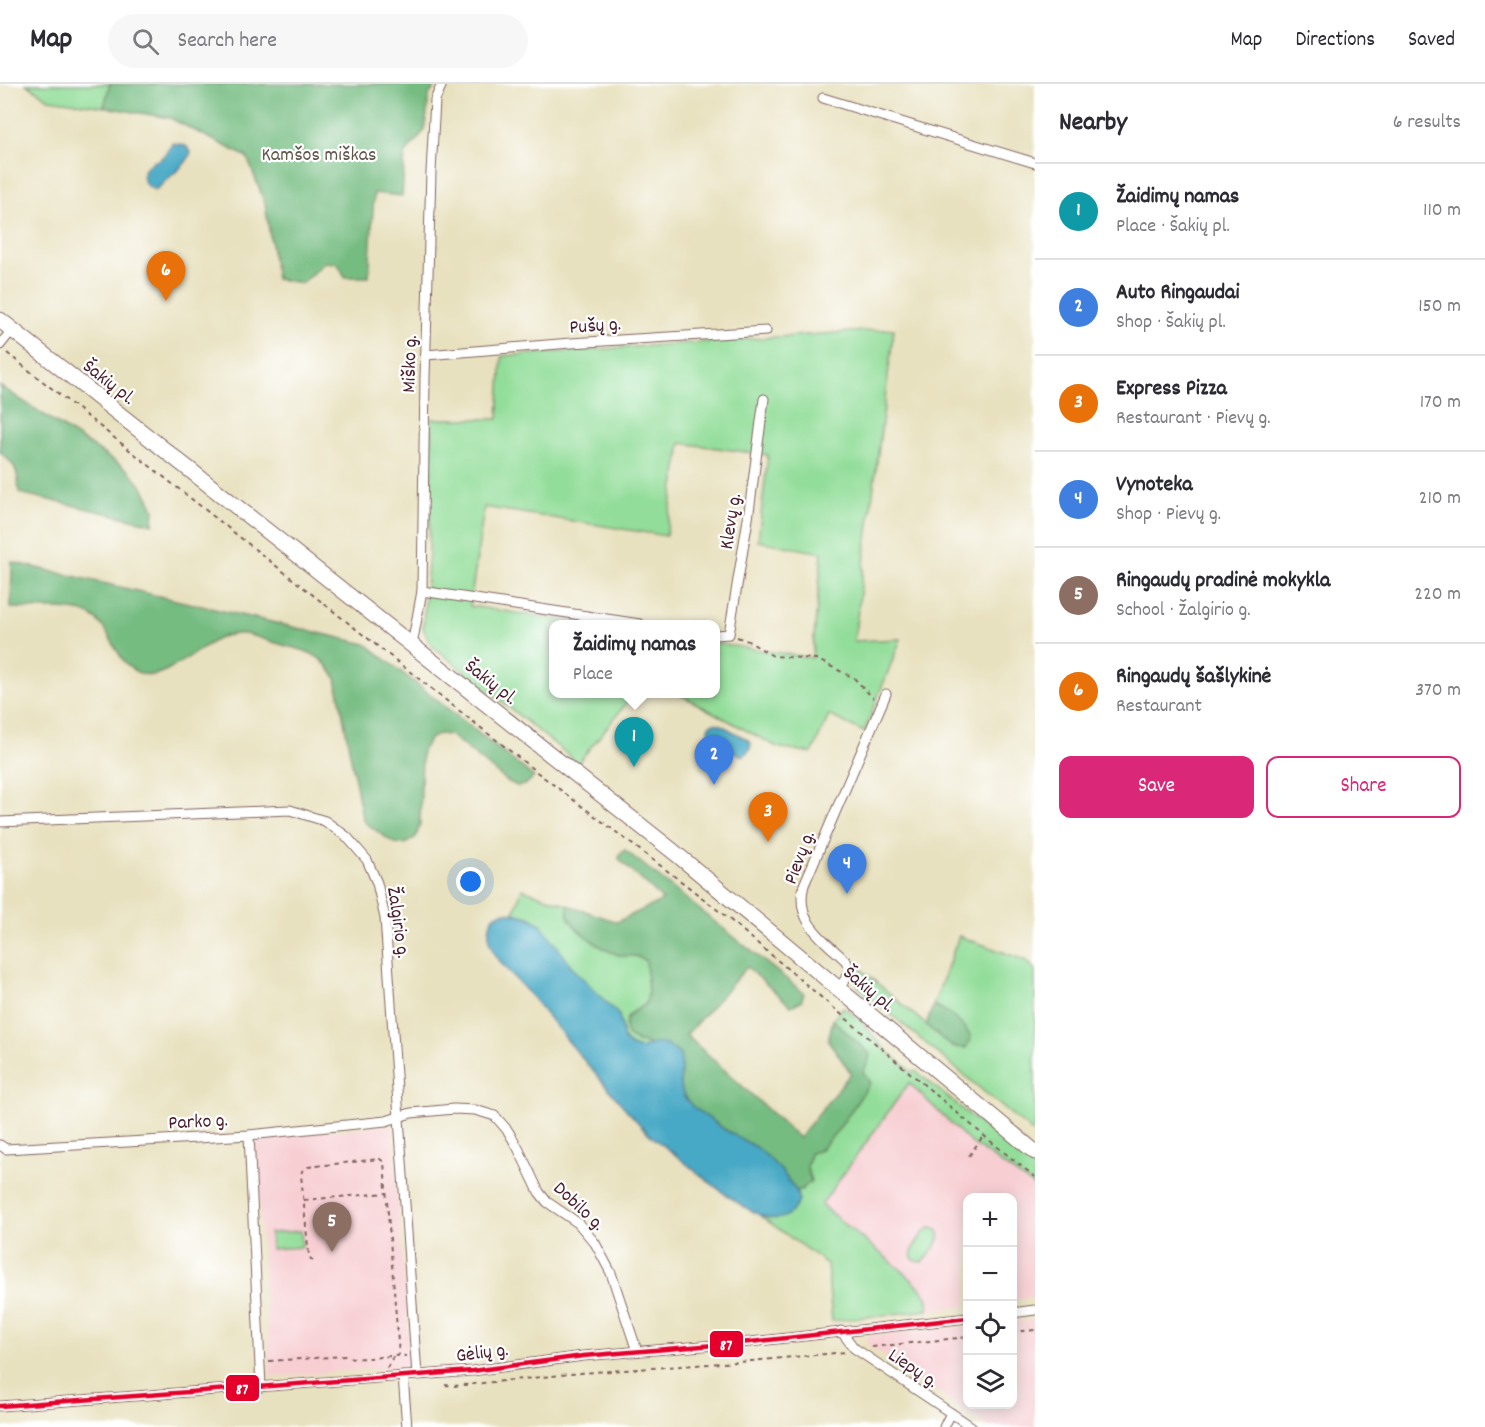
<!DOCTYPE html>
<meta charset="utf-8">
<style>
:root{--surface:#fff;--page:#f7f7f7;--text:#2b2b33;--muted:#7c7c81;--line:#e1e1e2;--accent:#db2777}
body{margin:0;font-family:Dekko,sans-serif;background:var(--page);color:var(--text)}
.controls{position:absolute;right:18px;bottom:18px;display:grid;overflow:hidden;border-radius:12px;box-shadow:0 3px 15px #0003}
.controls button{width:54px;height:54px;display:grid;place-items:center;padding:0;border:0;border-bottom:2px solid var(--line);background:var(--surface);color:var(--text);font:30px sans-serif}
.you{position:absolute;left:471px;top:798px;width:21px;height:21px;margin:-15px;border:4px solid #fff;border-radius:50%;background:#1a73e8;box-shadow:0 0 0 9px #1a73e833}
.badge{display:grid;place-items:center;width:39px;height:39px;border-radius:50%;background:var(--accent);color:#fff;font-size:20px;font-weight:700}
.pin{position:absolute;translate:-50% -50px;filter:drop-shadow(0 2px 3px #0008)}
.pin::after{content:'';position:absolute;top:32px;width:21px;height:18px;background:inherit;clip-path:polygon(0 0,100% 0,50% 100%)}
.popup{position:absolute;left:549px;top:536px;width:171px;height:78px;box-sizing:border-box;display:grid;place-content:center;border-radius:12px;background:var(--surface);filter:drop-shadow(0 2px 4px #0005);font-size:20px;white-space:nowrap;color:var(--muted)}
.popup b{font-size:22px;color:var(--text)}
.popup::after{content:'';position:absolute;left:50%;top:100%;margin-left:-12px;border:12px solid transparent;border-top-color:var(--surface)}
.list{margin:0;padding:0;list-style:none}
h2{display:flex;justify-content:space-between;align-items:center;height:78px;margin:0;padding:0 24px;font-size:26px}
h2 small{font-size:20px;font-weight:400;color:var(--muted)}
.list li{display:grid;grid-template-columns:39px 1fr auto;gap:18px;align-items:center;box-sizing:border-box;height:96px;padding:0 24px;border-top:2px solid var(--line)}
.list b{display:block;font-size:22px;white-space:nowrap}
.list p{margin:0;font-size:20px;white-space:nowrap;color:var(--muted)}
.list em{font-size:20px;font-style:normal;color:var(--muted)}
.actions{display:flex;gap:12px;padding:18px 24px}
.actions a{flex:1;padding:14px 0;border:2px solid var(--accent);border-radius:12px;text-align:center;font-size:21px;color:var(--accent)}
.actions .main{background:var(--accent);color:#fff}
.icon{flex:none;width:33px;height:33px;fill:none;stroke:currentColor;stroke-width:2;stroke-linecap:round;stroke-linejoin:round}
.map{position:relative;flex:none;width:1035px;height:1343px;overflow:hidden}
header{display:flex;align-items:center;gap:36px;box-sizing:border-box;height:84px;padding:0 30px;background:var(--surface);border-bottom:2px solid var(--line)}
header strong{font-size:28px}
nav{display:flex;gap:33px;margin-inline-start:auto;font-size:21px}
.search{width:420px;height:54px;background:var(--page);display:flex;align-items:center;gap:15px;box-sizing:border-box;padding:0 21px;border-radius:33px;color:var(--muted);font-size:22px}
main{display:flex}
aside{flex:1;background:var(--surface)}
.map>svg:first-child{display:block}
</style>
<header>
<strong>Map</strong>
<div class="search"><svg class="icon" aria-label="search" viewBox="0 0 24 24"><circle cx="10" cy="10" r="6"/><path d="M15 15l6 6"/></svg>Search here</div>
<nav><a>Map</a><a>Directions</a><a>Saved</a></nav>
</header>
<main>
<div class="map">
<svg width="1035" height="1343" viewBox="0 0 1035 1343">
<rect width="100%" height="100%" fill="#fff"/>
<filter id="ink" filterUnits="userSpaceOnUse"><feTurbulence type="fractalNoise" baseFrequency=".0167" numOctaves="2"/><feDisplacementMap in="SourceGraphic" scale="12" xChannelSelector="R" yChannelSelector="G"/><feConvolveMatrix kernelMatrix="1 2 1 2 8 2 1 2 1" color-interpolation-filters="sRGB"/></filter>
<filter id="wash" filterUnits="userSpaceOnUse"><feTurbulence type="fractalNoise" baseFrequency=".008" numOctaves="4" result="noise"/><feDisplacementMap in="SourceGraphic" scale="24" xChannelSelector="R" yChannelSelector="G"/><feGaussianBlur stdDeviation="1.35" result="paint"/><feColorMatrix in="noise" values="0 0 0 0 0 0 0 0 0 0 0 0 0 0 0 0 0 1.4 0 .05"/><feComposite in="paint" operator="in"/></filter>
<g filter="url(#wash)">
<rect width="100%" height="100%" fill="#e8e1bf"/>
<!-- built -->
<g fill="#f7cfd3">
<polygon points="909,999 970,1058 1035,1103 1035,1213 1013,1216 1012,1114 968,1114 967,1222 928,1226 928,1215 923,1207 905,1189 821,1121"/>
<polygon points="392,1041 411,1282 270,1293 255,1054"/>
<polygon points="1035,1236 1035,1343 989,1343 867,1260 867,1251 967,1242 968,1320 1012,1320 1013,1238"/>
</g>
<!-- green -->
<g fill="#92dd99" stroke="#6e7e62" stroke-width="1.5">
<polygon points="26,0 110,0 104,23 49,15"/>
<polygon points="894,245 854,557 901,555 864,648 829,631 812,669 777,663 679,610 715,610 715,559 812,574 822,469 758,457 768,371 681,359 666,452 484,423 470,522 590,540 553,540 553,610 634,610 578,679 430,560 423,544 429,469 432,335 498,335 502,272"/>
<path d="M522,805L568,821C568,824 567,827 568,831C572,846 605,867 619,871C632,874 632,868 646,877L648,909L646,920C631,929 621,932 627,951L638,958L651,960L641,965C628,962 624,958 621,945L572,883L541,840L529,833L514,829Z"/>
<path d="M959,852L1027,877L1035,886V1050L858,903C856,896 857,892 862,886L952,963L939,923L933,922Z"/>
<path d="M843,923L860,936L883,963L912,988L916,987L1013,1067L1035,1082V1103L970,1058L909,999L821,1121L905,1189L923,1207L928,1215V1226L832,1237L827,1180L759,1131C778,1137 789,1136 799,1117L796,1106L802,1105L810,1069L868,979L869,970L833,936Z"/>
<path d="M929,1144C952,1145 931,1171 922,1178L915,1177L911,1171C914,1161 921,1150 929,1144Z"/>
<polygon points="301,1147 302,1163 271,1165 270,1149"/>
</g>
<!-- forest -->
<g fill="#75bc81" stroke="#606e56" stroke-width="1.5">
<polygon points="110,0 437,0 429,11 425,46 405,70 402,112 374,109 369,193 345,193 338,180 325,178 302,199 276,195 265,119 247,73 170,34 104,23"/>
<path d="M0,302L128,386L144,405L154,425L153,440L19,409C18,387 17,382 0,368Z"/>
<path d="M12,478L366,560L534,693L525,701L517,702L507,697L450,651L438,650L429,656L422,667L420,740L416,753L405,760L394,759L364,738L361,728L336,594C329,584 322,574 310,569C301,565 289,563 280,560C268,557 256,552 245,550C238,549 228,551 222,553C204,560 167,592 150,591C115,590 116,544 88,530C72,523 30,525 11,524Z"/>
<path d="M625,766L804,909L801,917L791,922L747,883L686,951L799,1054L851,989L828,956L833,936L870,970L868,978L863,988L870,999L838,1046L820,1066L810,1069L807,1083L811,1097L801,1106H796L779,1084L692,1022L684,1012L680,1002L681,978L680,971L674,965L638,958L627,951C621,932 632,929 646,920L648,908L646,877C632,868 632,874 619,871C605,867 572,846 568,831C567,828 568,824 568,821L617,838L663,816L619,775L620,770Z"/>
<path d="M933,922C947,925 964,941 971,953L966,964L952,963L926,941Z"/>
</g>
<!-- water -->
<g fill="#46a9c5" stroke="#486478" stroke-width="1.5">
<path d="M173,59L186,62L191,68C187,80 180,84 171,92C166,96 161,102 155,106C141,101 139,88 151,79C154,77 157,77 160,75C164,73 170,63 173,59Z"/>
<polygon points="714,639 720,640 750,657 751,660 750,665 743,672 738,670 711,652 708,646 709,641"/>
<path d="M507,828L529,833L541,840L572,883L619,931L624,956L631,962L641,965C657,956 667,958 680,971L681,978L680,1002L684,1012L692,1022L724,1045L759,1065L779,1084L796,1106L799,1117C793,1129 784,1137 770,1134C745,1130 700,1090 679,1074C669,1065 657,1058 647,1048C606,1005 569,958 531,912C518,896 500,882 491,863C487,854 488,834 498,830C501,828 504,829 507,828Z"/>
</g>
</g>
<g filter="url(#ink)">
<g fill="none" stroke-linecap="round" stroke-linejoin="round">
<defs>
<g id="minor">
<polyline points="823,14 1035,79"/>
<polyline points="0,261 12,246"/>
<polyline points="426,271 571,259 766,247"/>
<polyline points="422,507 640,540"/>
<polyline points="715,551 729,550 748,435 764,315"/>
<polyline points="412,561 422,507 425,294 431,88 435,16 442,0"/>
<polyline points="0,738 290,726 325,737 347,753 367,776 377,799 385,834 417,1291"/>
<path d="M838,904L845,896L849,884L846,877C823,855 794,837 804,801L886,610"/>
<polyline points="249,1051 261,1303"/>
<polyline points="0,1061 6,1065 249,1051 386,1037 411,1029 454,1025 475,1026 495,1032 508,1047 518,1064 539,1108 547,1118 578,1139 595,1159 611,1189 637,1267"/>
<polyline points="1012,1229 1035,1226"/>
<polyline points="841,1247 854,1264 972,1343"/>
<polyline points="403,1292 407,1343"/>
<polyline points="0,1322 472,1287 583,1272 750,1258 968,1234"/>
<polyline points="944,1343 951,1329"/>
</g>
<polyline id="primary" points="0,236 674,768 1035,1068"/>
</defs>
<!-- minor casing -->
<use href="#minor" stroke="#81635f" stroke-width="11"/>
<!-- primary casing -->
<use href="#primary" stroke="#81635f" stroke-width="17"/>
<!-- path -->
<g stroke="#81635f" stroke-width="2" stroke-dasharray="4.5 4.5" stroke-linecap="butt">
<polyline points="7,269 538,689 686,801 729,835 995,1061 1035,1093"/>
<polyline points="737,553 748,557 773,572 816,575 854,594 873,614"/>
<polyline points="969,1072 983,1052"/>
<polyline points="304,1116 387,1109"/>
<polyline points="313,1177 309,1173 301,1091 302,1087 308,1083 380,1075 384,1078 399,1271"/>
<polyline points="1012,1248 1035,1246"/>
<polyline points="872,1263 968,1253"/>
<path d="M269,1277L345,1272C365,1278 386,1270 406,1272"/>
<polyline points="387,1284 394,1271"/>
<polyline points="445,1301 454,1302 581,1289 751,1277 846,1268"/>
</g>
<!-- minor -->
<use href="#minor" stroke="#fff" stroke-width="9"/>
<!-- primary -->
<use href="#primary" stroke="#fff" stroke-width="15"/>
<defs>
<polyline id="bus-1" points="0,1322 472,1287 583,1272 750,1258 968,1234"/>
</defs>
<!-- bus-1 casing -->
<use href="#bus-1" stroke="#fff" stroke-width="9"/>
<!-- bus-1 -->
<use href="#bus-1" stroke="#e4002b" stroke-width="4.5"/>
</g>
</g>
<g text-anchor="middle" stroke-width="4.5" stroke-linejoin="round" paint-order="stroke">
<!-- park labels -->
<g font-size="20" fill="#60584c" stroke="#fff">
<text x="319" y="76">Kamšos miškas</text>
</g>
<!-- street labels -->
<g font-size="20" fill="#4a1f2b" stroke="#fff">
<text transform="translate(595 240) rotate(-4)" y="7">Pušų g.</text>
<text transform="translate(408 280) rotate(-88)" y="7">Miško g.</text>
<text transform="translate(110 297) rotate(38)" y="7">Šakių pl.</text>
<text transform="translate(729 437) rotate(-81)" y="7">Klevų g.</text>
<text transform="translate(492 597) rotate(38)" y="7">Šakių pl.</text>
<text transform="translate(798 773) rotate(-69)" y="7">Pievų g.</text>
<text transform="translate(400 838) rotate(82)" y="7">Žalgirio g.</text>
<text transform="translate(870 904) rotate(40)" y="7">Šakių pl.</text>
<text transform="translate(198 1036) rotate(-3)" y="7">Parko g.</text>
<text transform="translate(580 1121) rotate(43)" y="7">Dobilo g.</text>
<text transform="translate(482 1267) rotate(-7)" y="7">Gėlių g.</text>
<text transform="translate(914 1283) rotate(34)" y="7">Liepų g.</text>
</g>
</g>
<g stroke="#fff" stroke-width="2">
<rect x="709" y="1246" width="35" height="28" rx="6" fill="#e4002b"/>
<rect x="225" y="1290" width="35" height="28" rx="6" fill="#e4002b"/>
</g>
<g font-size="16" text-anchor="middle" font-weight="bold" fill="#fff">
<text x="726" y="1266">87</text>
<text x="242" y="1310">87</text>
</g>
</svg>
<div class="controls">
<button>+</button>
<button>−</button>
<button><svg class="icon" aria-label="locate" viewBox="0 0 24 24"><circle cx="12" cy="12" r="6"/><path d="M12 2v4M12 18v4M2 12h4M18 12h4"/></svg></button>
<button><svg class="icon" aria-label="layers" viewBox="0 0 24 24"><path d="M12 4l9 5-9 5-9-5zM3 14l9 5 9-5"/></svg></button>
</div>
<div class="you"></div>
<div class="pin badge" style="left:634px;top:683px;background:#0f9aa8">1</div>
<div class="popup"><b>Žaidimų namas</b>Place</div>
<div class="pin badge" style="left:714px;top:701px;background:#3f7fe0">2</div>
<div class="pin badge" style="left:768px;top:758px;background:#e8710a">3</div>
<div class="pin badge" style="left:847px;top:810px;background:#3f7fe0">4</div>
<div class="pin badge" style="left:332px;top:1168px;background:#8d6e63">5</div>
<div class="pin badge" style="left:166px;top:217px;background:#e8710a">6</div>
</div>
<aside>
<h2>Nearby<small>6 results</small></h2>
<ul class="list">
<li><span class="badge" style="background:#0f9aa8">1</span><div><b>Žaidimų namas</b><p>Place · Šakių pl.</p></div><em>110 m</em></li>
<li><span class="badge" style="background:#3f7fe0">2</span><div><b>Auto Ringaudai</b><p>Shop · Šakių pl.</p></div><em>150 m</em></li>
<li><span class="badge" style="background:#e8710a">3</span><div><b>Express Pizza</b><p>Restaurant · Pievų g.</p></div><em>170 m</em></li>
<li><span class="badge" style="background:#3f7fe0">4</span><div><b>Vynoteka</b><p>Shop · Pievų g.</p></div><em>210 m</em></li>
<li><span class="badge" style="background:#8d6e63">5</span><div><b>Ringaudų pradinė mokykla</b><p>School · Žalgirio g.</p></div><em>220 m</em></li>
<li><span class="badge" style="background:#e8710a">6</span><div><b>Ringaudų šašlykinė</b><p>Restaurant</p></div><em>370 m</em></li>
</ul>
<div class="actions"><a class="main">Save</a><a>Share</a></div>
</aside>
</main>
